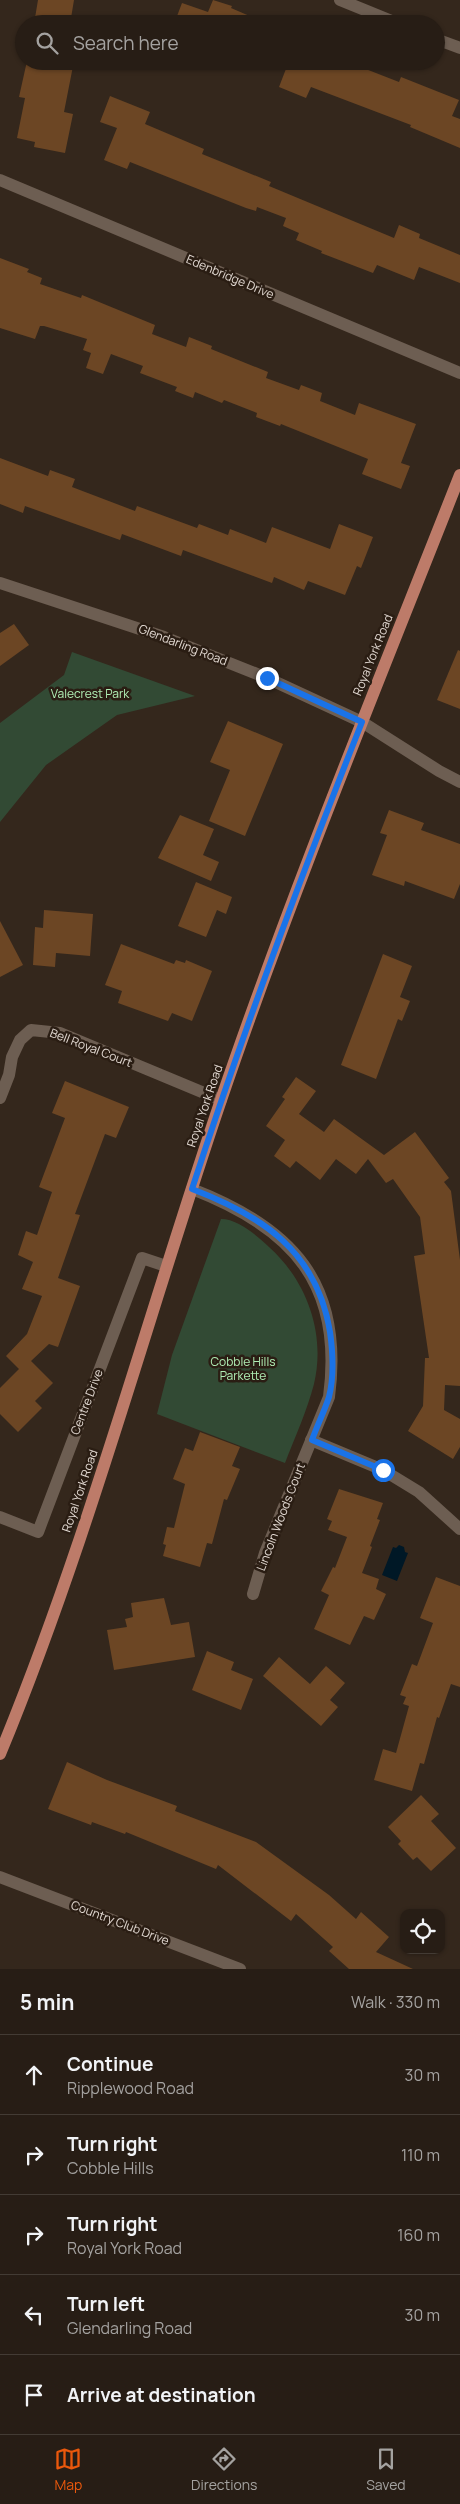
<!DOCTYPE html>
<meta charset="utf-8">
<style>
:root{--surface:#271d15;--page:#332a22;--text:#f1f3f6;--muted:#a4a2a0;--line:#433b34;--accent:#ea580c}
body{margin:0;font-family:Manrope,sans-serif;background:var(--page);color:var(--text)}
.controls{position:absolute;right:15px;bottom:15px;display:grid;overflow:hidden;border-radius:10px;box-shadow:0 1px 4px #0004}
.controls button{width:45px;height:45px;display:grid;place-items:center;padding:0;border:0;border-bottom:1px solid var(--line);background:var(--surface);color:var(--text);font:25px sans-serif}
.stop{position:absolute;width:15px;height:15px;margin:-11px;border:4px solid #1a73e8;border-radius:50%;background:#fff}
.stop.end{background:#1a73e8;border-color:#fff;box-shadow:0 1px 5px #0008}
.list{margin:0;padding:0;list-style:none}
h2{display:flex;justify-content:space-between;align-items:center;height:65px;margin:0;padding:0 20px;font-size:21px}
h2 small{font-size:16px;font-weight:400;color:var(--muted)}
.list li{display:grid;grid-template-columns:32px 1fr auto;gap:15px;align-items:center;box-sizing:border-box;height:80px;padding:0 20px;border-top:1px solid var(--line)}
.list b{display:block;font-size:19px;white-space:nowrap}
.list p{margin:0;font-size:16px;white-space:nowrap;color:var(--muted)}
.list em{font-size:16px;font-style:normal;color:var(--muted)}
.icon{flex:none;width:28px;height:28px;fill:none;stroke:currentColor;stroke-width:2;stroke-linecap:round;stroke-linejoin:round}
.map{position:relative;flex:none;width:460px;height:1969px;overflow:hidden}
.search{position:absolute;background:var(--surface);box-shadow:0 1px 4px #0004;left:15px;right:15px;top:15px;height:55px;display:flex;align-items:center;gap:12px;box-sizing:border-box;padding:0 18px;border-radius:28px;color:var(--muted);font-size:19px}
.sheet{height:465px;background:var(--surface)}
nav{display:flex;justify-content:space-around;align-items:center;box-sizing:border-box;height:70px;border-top:1px solid var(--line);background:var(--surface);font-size:14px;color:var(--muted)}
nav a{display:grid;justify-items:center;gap:2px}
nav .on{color:var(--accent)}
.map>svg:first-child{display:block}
</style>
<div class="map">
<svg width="460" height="1969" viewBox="0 0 460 1969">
<rect width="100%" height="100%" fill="#34271c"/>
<!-- green -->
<g fill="#324a34">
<polygon points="72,652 195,696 117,715 46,765 0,822 0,723 64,675"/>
<path d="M221,1219C238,1219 256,1235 269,1247C307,1281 326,1334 314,1384C307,1411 295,1437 285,1463L157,1414L172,1355Z"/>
</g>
<!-- water -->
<polygon fill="#001826" points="399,1545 404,1547 405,1552 408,1553 397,1581 382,1575 393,1547 396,1548"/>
<!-- building -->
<g fill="#6c4624">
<polygon points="38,0 74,0 71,18 68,17 66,24 34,24"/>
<polygon points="213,0 232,6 231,8 268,24 174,24 182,3 208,12"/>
<polygon points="27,61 74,61 64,112 73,114 65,153 34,147 35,142 17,138 25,98 19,97"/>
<polygon points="289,61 360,61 358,66 399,82 401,77 459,100 452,116 460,119 460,148 410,127 411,125 311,87 306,98 279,87"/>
<polygon points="110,96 150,112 145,124 204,149 202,154 271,182 269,186 394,238 399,225 420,234 419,238 460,255 460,283 419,267 414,280 377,265 373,273 321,253 322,251 296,240 299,233 283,226 286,218 257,207 256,211 246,208 130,162 127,169 104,160 117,128 100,122"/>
<polygon points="0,258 29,269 27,272 42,278 40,284 81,298 82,295 155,325 152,334 186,347 189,337 212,346 211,349 268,372 266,378 299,390 301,385 322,393 320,401 355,415 359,403 416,424 401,463 410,466 401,489 362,474 368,459 281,424 280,426 256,417 257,413 224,400 222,403 195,392 193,398 175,391 177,387 140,373 143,366 111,354 103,374 86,368 91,353 83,350 87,339 44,326 40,326 35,339 0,328"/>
<polygon points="0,458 48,476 50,470 75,479 72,487 135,511 137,506 197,528 199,524 228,535 230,529 266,543 272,527 330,549 339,524 373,537 361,568 357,566 345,595 308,581 304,590 274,577 272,583 183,550 181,556 122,534 120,540 25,506 23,513 0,504"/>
<polygon points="14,624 29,645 0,666 0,633"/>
<polygon points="458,650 460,651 460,709 437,700"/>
<polygon points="228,721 283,744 245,836 209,821 230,770 210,762"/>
<polygon points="389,810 424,823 421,830 460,844 460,884 454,899 405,881 404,886 372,875 387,835 380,833"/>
<polygon points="180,815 214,829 203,855 219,862 211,881 158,858"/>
<polygon points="196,882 232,897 226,914 217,910 206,937 178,926"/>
<polygon points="44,910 93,914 90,956 56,953 55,967 33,965 35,927 43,928"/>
<polygon points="0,921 23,965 0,977"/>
<polygon points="121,944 174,964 176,960 185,963 186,960 212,971 192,1021 172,1013 168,1021 118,1003 122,991 105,985"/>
<polygon points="383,954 412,966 400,997 410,1001 402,1021 398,1019 376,1079 341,1065"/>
<polygon points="296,1077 316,1091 299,1114 324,1132 334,1119 384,1155 415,1132 449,1178 444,1182 451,1191 460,1260 460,1386 445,1385 444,1410 460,1419 460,1447 453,1459 408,1431 423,1406 425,1358 429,1358 414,1256 425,1254 420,1217 393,1179 386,1183 368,1159 356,1174 336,1159 320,1180 296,1161 290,1168 274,1156 285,1140 266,1126 285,1099 282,1097"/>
<polygon points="65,1081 129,1107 116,1138 105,1134 75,1214 80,1215 58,1278 80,1286 58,1347 49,1344 31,1361 53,1383 35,1401 42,1408 18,1432 0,1414 0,1388 19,1369 6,1356 27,1334 42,1296 22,1289 33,1262 18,1255 26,1231 37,1235 52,1192 39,1187 65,1118 52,1113"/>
<polygon points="200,1432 240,1447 232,1466 240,1469 227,1500 224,1499 212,1544 207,1543 200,1567 163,1556 166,1545 163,1544 167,1527 174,1528 185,1484 173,1479 185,1448 193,1451"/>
<polygon points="339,1489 383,1503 377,1519 380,1520 370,1546 372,1547 362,1573 379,1579 376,1589 386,1594 374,1620 364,1616 350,1645 314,1629 329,1595 321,1591 333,1567 335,1568 347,1537 328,1530 332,1521 327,1519"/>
<polygon points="436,1577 460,1586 460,1687 451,1684 439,1718 437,1717 424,1764 420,1763 412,1791 374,1780 383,1749 396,1753 409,1706 403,1704 406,1697 400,1695 412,1664 417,1666 433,1623 420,1618"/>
<polygon points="164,1598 171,1625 189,1622 195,1657 114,1670 107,1630 127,1627 125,1619 133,1617 131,1603"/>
<polygon points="207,1651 234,1662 231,1670 253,1679 241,1710 192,1690"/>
<polygon points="279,1657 310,1684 326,1666 345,1683 330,1700 338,1707 321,1726 263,1676"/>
<polygon points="67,1762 107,1780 177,1806 175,1811 256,1842 329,1895 356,1919 361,1912 389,1937 376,1952 413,1969 349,1969 329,1951 333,1947 296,1914 291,1921 218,1865 216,1869 126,1832 125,1834 92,1822 91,1825 48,1809"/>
<polygon points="421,1795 439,1814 431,1821 456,1848 431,1871 417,1857 413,1860 398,1844 401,1841 388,1827"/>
</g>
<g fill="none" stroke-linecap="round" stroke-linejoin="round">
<!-- minor -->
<g stroke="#6d5e52" stroke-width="12">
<polyline points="340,0 399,24"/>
<polyline points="436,39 460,48"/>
<polyline points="0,180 460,373"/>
<polyline points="0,583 164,637 267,678 362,722 439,771 460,782"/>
<polyline points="0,1098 9,1075 12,1057 20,1040 31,1030 60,1033 221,1100"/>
<path d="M192,1189C293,1228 344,1284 329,1397L265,1553L253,1594"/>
<polyline points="311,1440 383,1470 419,1492 460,1529"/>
<polyline points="0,1517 38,1532 142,1258 166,1266"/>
<polyline points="0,1877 240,1969"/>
</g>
<!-- major -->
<path stroke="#bd7b69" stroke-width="12" d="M0,1754C88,1541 147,1318 221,1100C293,889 378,683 460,475"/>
</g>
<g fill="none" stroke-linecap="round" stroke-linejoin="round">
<!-- route -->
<path stroke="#1a73e8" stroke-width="6" d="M267,678L362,722C301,876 243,1032 192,1189C263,1216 317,1252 330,1332C333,1353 334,1377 329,1397C324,1412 317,1426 312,1440L383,1470"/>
</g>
<g text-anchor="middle" stroke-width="5" stroke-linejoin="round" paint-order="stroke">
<!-- street labels -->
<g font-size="12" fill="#e2d9d2" stroke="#2a1d13">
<text transform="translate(230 277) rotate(23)" y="4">Edenbridge Drive</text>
<text transform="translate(183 645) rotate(21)" y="4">Glendarling Road</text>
<text transform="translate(373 655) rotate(-68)" y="4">Royal York Road</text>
<text transform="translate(91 1048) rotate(21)" y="4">Bell Royal Court</text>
<text transform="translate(205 1106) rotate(-71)" y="4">Royal York Road</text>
<text transform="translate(87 1402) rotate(-69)" y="4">Centre Drive</text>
<text transform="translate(80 1491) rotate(-71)" y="4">Royal York Road</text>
<text transform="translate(281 1517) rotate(-69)" y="4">Lincoln Woods Court</text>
<text transform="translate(120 1923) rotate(21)" y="4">Country Club Drive</text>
</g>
<!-- park labels -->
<g font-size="12" fill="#b0efb5" stroke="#2a1d13">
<text x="90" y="698">Valecrest Park</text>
<text x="243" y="1366">Cobble Hills<tspan x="243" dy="14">Parkette</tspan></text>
</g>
</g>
</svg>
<div class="controls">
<button><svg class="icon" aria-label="locate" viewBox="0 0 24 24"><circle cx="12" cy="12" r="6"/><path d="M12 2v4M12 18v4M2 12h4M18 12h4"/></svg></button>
</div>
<div class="stop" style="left:383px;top:1470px"></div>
<div class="stop end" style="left:267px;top:678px"></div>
<div class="search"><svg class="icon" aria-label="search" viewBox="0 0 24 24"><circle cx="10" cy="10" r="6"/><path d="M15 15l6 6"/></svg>Search here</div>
</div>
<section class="sheet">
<h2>5 min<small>Walk · 330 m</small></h2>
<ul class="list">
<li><svg class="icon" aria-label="ahead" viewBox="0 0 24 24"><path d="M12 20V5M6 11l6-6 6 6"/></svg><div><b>Continue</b><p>Ripplewood Road</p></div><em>30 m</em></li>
<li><svg class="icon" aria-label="right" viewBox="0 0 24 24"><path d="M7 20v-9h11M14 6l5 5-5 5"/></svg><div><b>Turn right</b><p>Cobble Hills</p></div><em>110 m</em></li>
<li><svg class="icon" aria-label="right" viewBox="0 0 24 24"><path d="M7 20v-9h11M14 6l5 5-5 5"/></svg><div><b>Turn right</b><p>Royal York Road</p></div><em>160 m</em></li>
<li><svg class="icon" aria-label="left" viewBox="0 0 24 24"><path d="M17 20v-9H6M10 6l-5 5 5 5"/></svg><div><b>Turn left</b><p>Glendarling Road</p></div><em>30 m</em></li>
<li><svg class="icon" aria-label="arrive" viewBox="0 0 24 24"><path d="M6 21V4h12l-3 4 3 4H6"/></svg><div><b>Arrive at destination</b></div></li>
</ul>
</section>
<nav>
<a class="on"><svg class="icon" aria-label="map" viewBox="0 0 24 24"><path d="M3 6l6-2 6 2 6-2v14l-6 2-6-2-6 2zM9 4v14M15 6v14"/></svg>Map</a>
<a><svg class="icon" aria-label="directions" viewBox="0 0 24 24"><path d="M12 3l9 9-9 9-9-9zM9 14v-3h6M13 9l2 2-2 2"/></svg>Directions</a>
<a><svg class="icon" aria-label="saved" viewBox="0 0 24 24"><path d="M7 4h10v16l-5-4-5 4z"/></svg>Saved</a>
</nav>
